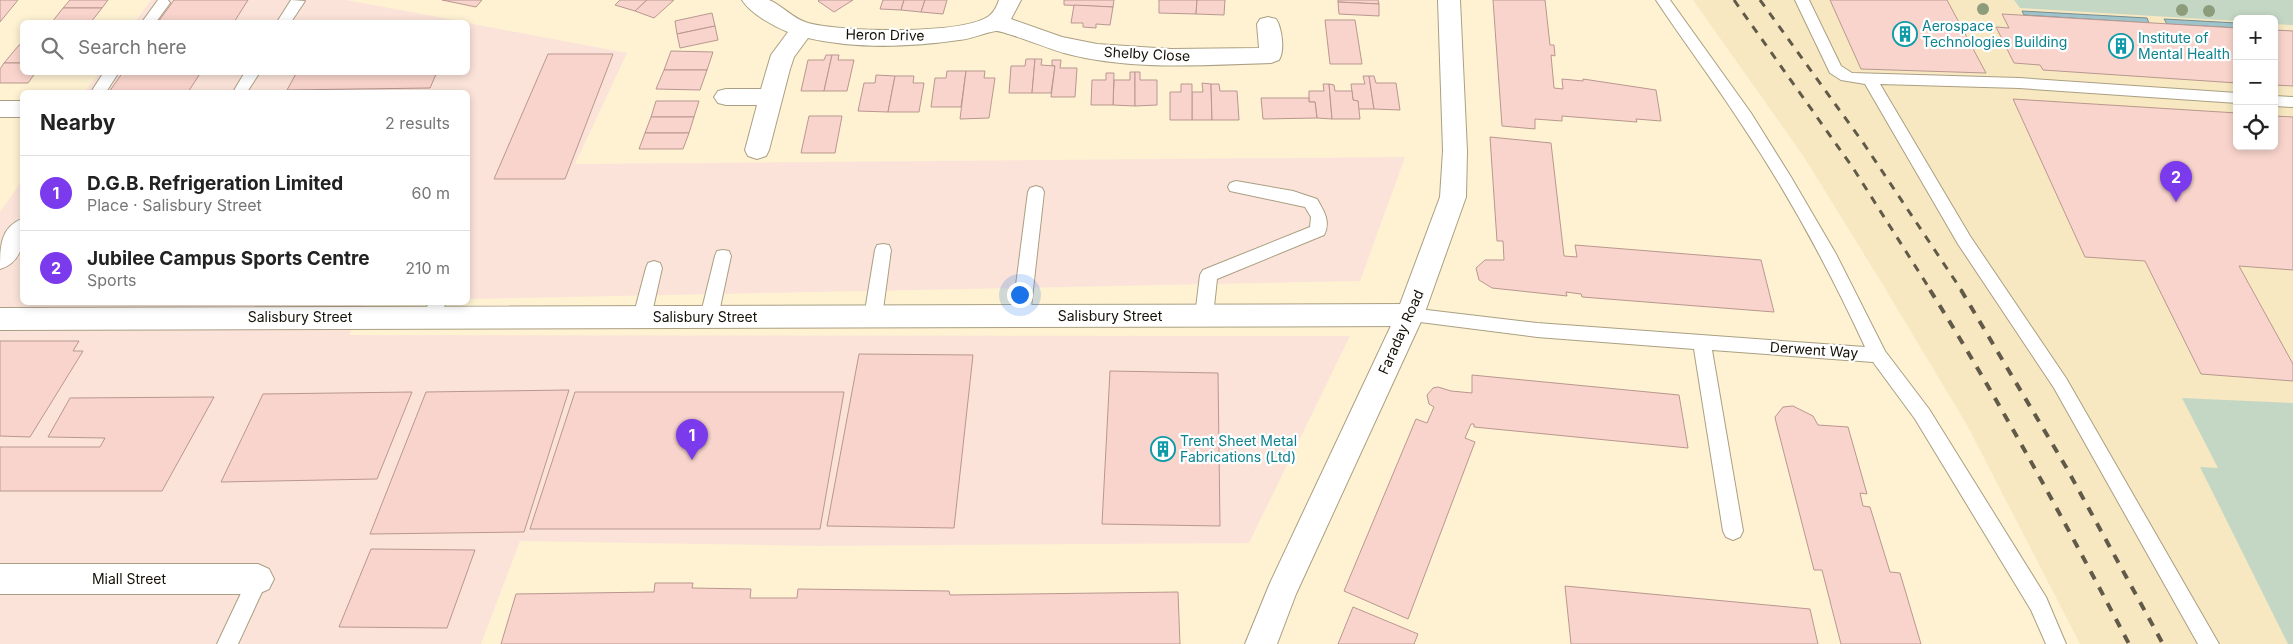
<!DOCTYPE html>
<meta charset="utf-8">
<style>
:root{--surface:#fff;--page:#f6f6f6;--text:#222;--muted:#767676;--line:#e0e0e0;--accent:#7c3aed}
body{margin:0;font-family:Inter,sans-serif;background:var(--page);color:var(--text)}
.controls{position:absolute;right:15px;top:15px;display:grid;overflow:hidden;border-radius:8px;box-shadow:0 2px 8px #0003}
.controls button{width:45px;height:45px;display:grid;place-items:center;padding:0;border:0;border-bottom:1px solid var(--line);background:var(--surface);color:var(--text);font:25px sans-serif}
.you{position:absolute;left:1019px;top:294px;width:18px;height:18px;margin:-12px;border:4px solid #fff;border-radius:50%;background:#1a73e8;box-shadow:0 0 0 8px #1a73e833}
.badge{display:grid;place-items:center;width:32px;height:32px;border-radius:50%;background:var(--accent);color:#fff;font-size:16px;font-weight:700}
.pin{position:absolute;translate:-50% -41px;filter:drop-shadow(0 1px 2px #0008)}
.pin::after{content:'';position:absolute;top:26px;width:18px;height:15px;background:inherit;clip-path:polygon(0 0,100% 0,50% 100%)}
.list{margin:0;padding:0;list-style:none}
h2{display:flex;justify-content:space-between;align-items:center;height:65px;margin:0;padding:0 20px;font-size:21px}
h2 small{font-size:16px;font-weight:400;color:var(--muted)}
.list li{display:grid;grid-template-columns:32px 1fr auto;gap:15px;align-items:center;box-sizing:border-box;height:75px;padding:0 20px;border-top:1px solid var(--line)}
.list b{display:block;font-size:19px;white-space:nowrap}
.list p{margin:0;font-size:16px;white-space:nowrap;color:var(--muted)}
.list em{font-size:16px;font-style:normal;color:var(--muted)}
.icon{flex:none;width:28px;height:28px;fill:none;stroke:currentColor;stroke-width:2;stroke-linecap:round;stroke-linejoin:round}
.map{position:relative;flex:none;width:2293px;height:644px;overflow:hidden}
.search{position:absolute;background:var(--surface);box-shadow:0 2px 8px #0003;left:20px;top:20px;width:450px;height:55px;display:flex;align-items:center;gap:12px;box-sizing:border-box;padding:0 18px;border-radius:8px;color:var(--muted);font-size:19px}
.panel{position:absolute;background:var(--surface);box-shadow:0 2px 8px #0003;left:20px;top:90px;width:450px;height:215px;border-radius:8px}
.map>svg:first-child{display:block}
</style>
<div class="map">
<svg width="2293" height="644" viewBox="0 0 2293 644">
<rect width="100%" height="100%" fill="#fef2d3"/>
<!-- industrial -->
<g fill="#fbe3d9">
<polygon points="151,0 346,0 465,22 135,22"/>
<polygon points="468,23 627,53 575,164 1405,157 1360,281 468,299 468,92 85,92 99,73 468,72"/>
<polygon points="22,181 22,302 363,303 349,335 1350,336 1249,543 816,546 520,541 481,644 0,644 0,212"/>
</g>
<!-- built -->
<path fill="#f7e8c2" fill-rule="evenodd" d="M1693,0H2293V644H2080L1967,425L1883,285L1804,157ZM2237,19H2274V146H2237Z"/>
<!-- green -->
<g fill="#c4d7c5">
<polygon points="2014,0 2293,0 2293,25 2274,24 2274,19 2237,19 2237,21 2020,8"/>
<polygon points="2182,398 2293,403 2293,644 2288,644 2200,467 2218,468"/>
</g>
<!-- water -->
<g fill="#9ec3cb" stroke="#758e90">
<polygon points="2022,11 2147,18 2149,23 2024,15"/>
<polygon points="2164,19 2237,23 2237,28 2167,24"/>
</g>
<!-- building -->
<g fill="#f8d4cc" stroke="#b9978f">
<polygon points="0,0 18,0 0,22"/>
<polygon points="70,0 108,0 102,8 63,8"/>
<polygon points="174,0 248,0 234,22 158,22"/>
<polygon points="442,0 482,0 476,7"/>
<polygon points="620,0 647,0 635,11 615,5"/>
<polygon points="647,0 674,0 654,18 635,11"/>
<polygon points="853,0 834,12 818,1 819,0"/>
<polygon points="883,0 904,0 901,10 880,9"/>
<polygon points="904,0 925,0 921,12 901,10"/>
<polygon points="925,0 947,0 943,14 921,12"/>
<polygon points="1064,0 1114,0 1113,7 1064,5"/>
<polygon points="1159,0 1197,0 1196,14 1159,13"/>
<polygon points="1197,0 1225,0 1224,15 1196,14"/>
<polygon points="1338,0 1378,0 1379,4 1338,2"/>
<polygon points="1493,0 1545,0 1550,45 1554,45 1555,56 1551,55 1554,88 1563,89 1562,79 1583,81 1583,79 1656,90 1661,121 1636,119 1637,122 1562,116 1562,121 1535,119 1535,129 1502,126"/>
<polygon points="1830,0 1947,0 1986,73 1861,69"/>
<polygon points="1338,2 1379,4 1379,16 1339,14"/>
<polygon points="1074,5 1113,7 1110,25 1096,24 1096,28 1083,27 1083,23 1071,23"/>
<polygon points="63,8 102,8 91,22 52,22"/>
<polygon points="712,13 715,26 677,34 675,21"/>
<polygon points="2002,14 2237,28 2237,83 2043,70 2040,65 2014,63 1996,27 2009,28"/>
<polygon points="1325,20 1355,20 1362,64 1330,64"/>
<polygon points="715,26 718,40 680,48 677,34"/>
<polygon points="2274,30 2293,31 2293,86 2274,85"/>
<polygon points="19,45 22,45 22,63 4,63"/>
<polygon points="671,51 713,52 707,70 664,70"/>
<polygon points="548,54 613,54 565,179 494,179"/>
<polygon points="826,55 832,55 824,91 801,91 808,60 824,60"/>
<polygon points="832,55 839,55 838,60 854,60 847,91 824,91"/>
<polygon points="1026,59 1035,59 1032,93 1009,93 1011,66 1025,66"/>
<polygon points="1035,59 1042,59 1041,65 1055,66 1051,93 1032,93"/>
<polygon points="1052,60 1061,60 1060,68 1077,68 1075,97 1051,97 1055,66 1052,65"/>
<polygon points="4,63 22,63 22,72 36,72 28,83 0,83 0,69"/>
<polygon points="664,70 707,70 700,90 656,89"/>
<polygon points="947,71 966,71 961,107 931,107 935,78 946,78"/>
<polygon points="966,71 985,71 984,78 995,78 989,118 960,119"/>
<polygon points="123,72 201,72 188,92 109,92"/>
<polygon points="297,72 437,72 430,88 287,90"/>
<polygon points="1130,72 1135,72 1135,106 1113,105 1114,80 1130,80"/>
<polygon points="1135,72 1140,72 1140,80 1157,80 1157,105 1135,106"/>
<polygon points="1106,73 1114,73 1113,105 1091,105 1092,80 1106,80"/>
<polygon points="876,75 895,76 888,112 858,111 864,83 875,83"/>
<polygon points="895,76 914,76 913,83 924,83 919,112 888,112"/>
<polygon points="1363,76 1369,76 1374,109 1358,109 1358,101 1353,100 1351,84 1365,84"/>
<polygon points="1369,76 1374,76 1376,83 1396,83 1400,110 1374,109"/>
<polygon points="1202,83 1211,84 1212,120 1192,120 1192,92 1203,92"/>
<polygon points="1181,84 1192,84 1192,120 1170,120 1170,92 1181,92"/>
<polygon points="1211,84 1219,84 1220,91 1237,91 1239,120 1212,120"/>
<polygon points="1323,84 1329,84 1332,119 1317,118 1315,102 1309,102 1309,91 1324,91"/>
<polygon points="1329,84 1334,85 1335,91 1352,91 1353,100 1358,101 1360,119 1332,119"/>
<polygon points="1261,98 1309,98 1309,102 1315,102 1317,118 1263,119"/>
<polygon points="2013,99 2237,113 2237,146 2274,146 2274,116 2293,117 2293,270 2239,266 2293,364 2293,381 2201,374 2145,261 2085,257"/>
<polygon points="656,101 699,101 694,117 651,117"/>
<polygon points="809,116 842,116 835,153 801,153"/>
<polygon points="651,117 694,117 689,133 645,133"/>
<polygon points="645,133 689,133 683,149 639,149"/>
<polygon points="1490,137 1551,143 1564,256 1577,257 1575,245 1761,260 1774,312 1582,297 1581,294 1566,292 1567,296 1492,288 1479,280 1476,268 1485,260 1504,260 1503,241 1497,241"/>
<polygon points="0,341 79,341 73,351 83,351 30,437 0,436"/>
<polygon points="859,354 973,355 954,528 827,526"/>
<polygon points="1110,371 1218,373 1220,526 1102,524"/>
<polygon points="1472,375 1679,395 1688,448 1474,427 1474,424 1471,424 1465,438 1475,442 1408,619 1344,591 1416,419 1427,423 1434,407 1429,404 1427,395 1433,388 1438,387 1451,391 1472,393"/>
<polygon points="569,390 524,532 370,534 426,392"/>
<polygon points="412,392 377,479 221,482 263,394"/>
<polygon points="575,392 844,392 820,529 530,529"/>
<polygon points="214,397 162,491 0,491 0,447 100,447 105,438 48,437 70,398"/>
<polygon points="1793,406 1813,416 1818,425 1848,427 1867,494 1860,493 1863,506 1870,507 1890,572 1900,573 1921,644 1841,644 1822,570 1814,570 1776,422 1775,417 1783,407"/>
<polygon points="371,549 475,550 447,628 339,627"/>
<polygon points="655,583 693,583 692,588 751,589 750,598 797,598 798,589 949,591 950,595 1178,592 1180,644 501,644 516,594 654,592"/>
<polygon points="1565,586 1810,609 1818,644 1571,644"/>
<polygon points="1353,607 1418,634 1414,644 1338,644"/>
</g>
<g fill="none" stroke-linecap="round" stroke-linejoin="round">
<defs>
<g id="lane">
<polygon points="158,0 168,0 170,3 156,22 142,22"/>
<polygon points="291,0 305,1 291,22 277,22"/>
<path d="M1656,0H1670L1751,113L1791,177L1836,254L1885,351L1929,409L2046,597L2066,644H2046L2031,610L1915,419L1873,362L1712,350L1743,531L1740,537L1733,540L1726,537L1723,531L1694,349L1537,337L1404,320L1401,315L1404,310L1410,308L1537,323L1865,347C1829,269 1788,193 1740,122C1713,80 1683,41 1656,0Z"/>
<polygon points="1795,0 1809,0 1841,66 1852,73 2019,78 2237,93 2237,103 2019,88 1880,84 1970,236 2066,378 2219,644 2198,644 2054,388 1958,244 1865,84 1841,80 1830,73"/>
<polygon points="104,72 119,72 106,92 91,92"/>
<polygon points="245,72 260,72 247,92 233,92"/>
<polygon points="2274,96 2293,97 2293,107 2274,106"/>
<path d="M1236,181L1293,191L1317,199C1324,211 1331,222 1324,235L1217,279L1213,316L1210,321L1204,323L1198,321L1195,316L1200,275L1203,270L1310,227L1311,217L1305,207L1230,191L1228,187L1230,183Z"/>
<polygon points="1036,186 1042,188 1044,192 1030,316 1027,321 1021,323 1015,321 1012,316 1028,192 1030,188"/>
<polygon points="883,244 889,245 891,250 882,317 879,322 873,324 867,322 864,317 875,250 877,245"/>
<polygon points="723,250 729,251 731,256 718,317 715,322 709,324 703,322 700,317 715,256 717,251"/>
<polygon points="654,261 660,263 662,268 651,317 648,322 642,324 636,322 633,317 646,268 648,263"/>
<polygon points="429,302 446,302 438,322 432,324 426,322 423,317"/>
<polygon points="258,570 265,572 268,579 238,644 217,644 251,572"/>
</g>
<g id="street">
<path d="M742,0C749,0 761,0 769,0C782,5 793,19 808,23C840,32 963,35 989,16C994,12 997,6 999,0H1021L1011,19L1062,37L1097,44L1171,49L1259,48L1257,24L1260,19L1268,17L1276,19C1282,28 1285,51 1279,60L1271,63C1203,65 1130,71 1064,53C1052,50 1002,30 996,31C983,33 972,39 959,40C911,47 855,49 808,38L794,57L790,69L769,150L766,156L757,159L748,156L745,150L757,105H726L718,103L714,97L718,91L726,89H761L771,55L788,32C773,26 751,14 742,0Z"/>
<rect x="0" y="101" width="22" height="16"/>
<path d="M22,219C25,240 23,262 0,269C0,248 0,227 22,219Z"/>
<polygon points="1410,304 1420,307 1424,315 1420,323 1410,326 0,330 0,308"/>
<polygon points="0,564 258,564 269,569 274,579 269,589 258,594 0,594"/>
</g>
<polygon id="secondary" points="1438,0 1460,0 1467,151 1466,197 1424,315 1296,594 1277,644 1245,644 1270,583 1396,315 1440,197 1443,151"/>
</defs>
<!-- lane casing -->
<use href="#lane" stroke="#aa9f82" stroke-width="2"/>
<!-- street casing -->
<use href="#street" stroke="#aa9f82" stroke-width="2"/>
<!-- secondary casing -->
<use href="#secondary" stroke="#aa9f82" stroke-width="2"/>
<!-- lane -->
<use href="#lane" fill="#fff" fill-rule="evenodd"/>
<!-- street -->
<use href="#street" fill="#fff" fill-rule="evenodd"/>
<!-- secondary -->
<use href="#secondary" fill="#fff" fill-rule="evenodd"/>
<!-- rail-far1 -->
<g stroke="#615a49" stroke-width="3" stroke-dasharray="8 8" stroke-linecap="butt">
<polyline points="1734,0 1853,168 1931,291"/>
<polyline points="1760,0 1864,144 1962,291"/>
</g>
<!-- rail -->
<g stroke="#615a49" stroke-width="4" stroke-dasharray="9 9" stroke-linecap="butt">
<path d="M1930,290C2002,405 2066,524 2129,644"/>
<polyline points="1961,290 2066,467 2163,644"/>
</g>
</g>
<!-- trees -->
<g fill="#8d9c7b">
<circle cx="1983" cy="9" r="6"/>
<circle cx="2182" cy="10" r="6"/>
<circle cx="2209" cy="11" r="6"/>
</g>
<!-- icons -->
<defs>
<symbol id="building-ring" viewBox="-11 -11 22 22"><circle r="9.5" fill="#fff" stroke="#0f9aa8" stroke-width="1.5"/><path d="M-4-6H4V6H1V3H-1V6H-4ZM-2.5-4.3h1.7v1.8h-1.7ZM.8-4.3h1.7v1.8H.8ZM-2.5-1h1.7V.8h-1.7ZM.8-1h1.7V.8H.8Z" fill="#0f9aa8"/></symbol>
</defs>
<g fill-rule="evenodd">
<use href="#building-ring" x="1891" y="20" width="28" height="28"/>
<use href="#building-ring" x="2107" y="32" width="28" height="28"/>
<use href="#building-ring" x="1149" y="435" width="28" height="28"/>
</g>
<g text-anchor="middle" stroke-width="4.5" stroke-linejoin="round" paint-order="stroke">
<!-- culture labels -->
<g font-size="14" fill="#0d838f" stroke="#fff" text-anchor="start">
<text x="1922" y="31">Aerospace<tspan x="1922" dy="16">Technologies Building</tspan></text>
<text x="2138" y="43">Institute of<tspan x="2138" dy="16">Mental Health</tspan></text>
<text x="1180" y="446">Trent Sheet Metal<tspan x="1180" dy="16">Fabrications (Ltd)</tspan></text>
</g>
<!-- street labels -->
<g font-size="14" fill="#151107" stroke="#fff">
<text transform="translate(885 35) rotate(1)" y="5">Heron Drive</text>
<text transform="translate(1147 54) rotate(3)" y="5">Shelby Close</text>
<text x="1110" y="321">Salisbury Street</text>
<text x="300" y="322">Salisbury Street</text>
<text x="705" y="322">Salisbury Street</text>
<text transform="translate(1401 332) rotate(-66)" y="5">Faraday Road</text>
<text transform="translate(1814 350) rotate(4)" y="5">Derwent Way</text>
<text x="129" y="584">Miall Street</text>
</g>
</g>
</svg>
<div class="controls">
<button>+</button>
<button>−</button>
<button><svg class="icon" aria-label="locate" viewBox="0 0 24 24"><circle cx="12" cy="12" r="6"/><path d="M12 2v4M12 18v4M2 12h4M18 12h4"/></svg></button>
</div>
<div class="you"></div>
<div class="pin badge" style="left:692px;top:460px">1</div>
<div class="pin badge" style="left:2176px;top:202px">2</div>
<div class="search"><svg class="icon" aria-label="search" viewBox="0 0 24 24"><circle cx="10" cy="10" r="6"/><path d="M15 15l6 6"/></svg>Search here</div>
<section class="panel">
<h2>Nearby<small>2 results</small></h2>
<ul class="list">
<li><span class="badge">1</span><div><b>D.G.B. Refrigeration Limited</b><p>Place · Salisbury Street</p></div><em>60 m</em></li>
<li><span class="badge">2</span><div><b>Jubilee Campus Sports Centre</b><p>Sports</p></div><em>210 m</em></li>
</ul>
</section>
</div>
